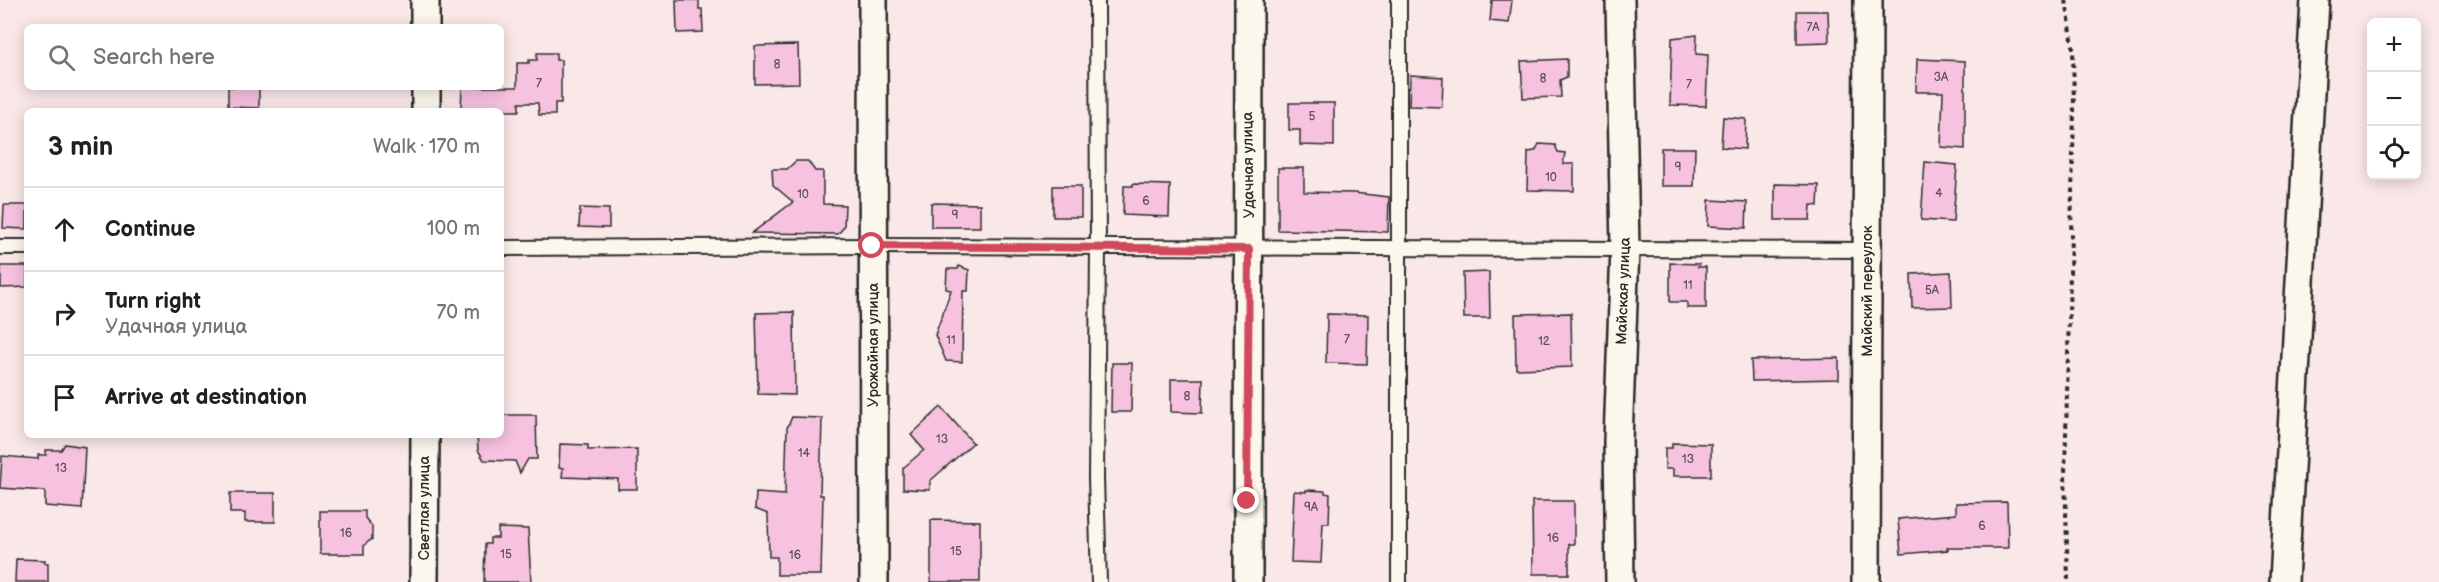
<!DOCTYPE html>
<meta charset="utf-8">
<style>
:root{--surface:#fff;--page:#f2f2f2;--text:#202124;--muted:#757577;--line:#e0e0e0}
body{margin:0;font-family:"Balsamiq Sans",sans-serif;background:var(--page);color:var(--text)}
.controls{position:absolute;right:18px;top:18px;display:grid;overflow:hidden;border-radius:9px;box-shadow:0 3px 15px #0003}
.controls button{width:54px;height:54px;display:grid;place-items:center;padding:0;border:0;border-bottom:2px solid var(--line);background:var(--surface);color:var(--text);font:30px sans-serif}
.stop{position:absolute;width:18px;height:18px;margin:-14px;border:4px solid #d1495b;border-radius:50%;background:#fff}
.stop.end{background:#d1495b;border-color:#fff;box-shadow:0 2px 6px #0008}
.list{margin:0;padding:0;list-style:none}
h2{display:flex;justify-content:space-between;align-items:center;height:78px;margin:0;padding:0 24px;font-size:26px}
h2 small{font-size:20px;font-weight:400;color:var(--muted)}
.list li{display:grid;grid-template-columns:39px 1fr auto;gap:18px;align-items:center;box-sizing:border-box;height:84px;padding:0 24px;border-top:2px solid var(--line)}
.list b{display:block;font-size:22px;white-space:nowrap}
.list p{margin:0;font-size:20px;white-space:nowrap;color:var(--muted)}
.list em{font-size:20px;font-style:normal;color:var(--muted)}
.icon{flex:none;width:33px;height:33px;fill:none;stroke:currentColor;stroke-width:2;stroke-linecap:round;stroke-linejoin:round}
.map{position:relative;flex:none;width:2439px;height:582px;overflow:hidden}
.search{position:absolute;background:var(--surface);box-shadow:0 3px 15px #0003;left:24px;top:24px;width:480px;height:66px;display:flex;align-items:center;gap:15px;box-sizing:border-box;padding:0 21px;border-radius:9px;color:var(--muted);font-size:22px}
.panel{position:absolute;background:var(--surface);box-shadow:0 3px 15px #0003;left:24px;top:108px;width:480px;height:330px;border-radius:9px}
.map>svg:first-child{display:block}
</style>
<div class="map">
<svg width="2439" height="582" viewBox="0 0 2439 582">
<rect width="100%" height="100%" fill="#fae7e8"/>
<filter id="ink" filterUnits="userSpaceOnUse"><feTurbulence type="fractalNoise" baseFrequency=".0167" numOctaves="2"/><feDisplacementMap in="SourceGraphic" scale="12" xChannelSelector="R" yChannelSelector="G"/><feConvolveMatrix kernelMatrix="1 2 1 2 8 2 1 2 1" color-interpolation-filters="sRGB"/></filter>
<g filter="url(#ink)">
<!-- building -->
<g fill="#f6c2df" stroke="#2b2b2b" stroke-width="1.5">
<polygon points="676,0 699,0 699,9 702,9 703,32 677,33"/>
<polygon points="1492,0 1512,0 1509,23 1490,21"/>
<polygon points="1797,11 1828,11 1829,42 1797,43"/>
<polygon points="1697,35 1696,54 1708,55 1706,106 1670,105 1672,38"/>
<polygon points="798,45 799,83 755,84 755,46"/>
<polygon points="537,53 556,53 556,60 561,60 561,103 555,103 555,115 539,115 538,103 519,103 519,111 461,111 462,87 517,87 517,63 529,63 529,60 537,60"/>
<polygon points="1567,59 1567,77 1560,80 1561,97 1523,98 1521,61"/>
<polygon points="1917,59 1965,61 1965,149 1941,147 1943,92 1916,92"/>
<polygon points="1410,75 1443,77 1442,107 1409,106"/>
<polygon points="228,87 259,87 259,108 228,107"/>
<polygon points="1289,103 1334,103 1334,146 1300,145 1300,130 1289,130"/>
<polygon points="1723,117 1746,119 1745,149 1721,147"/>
<polygon points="1539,144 1555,145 1558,152 1565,153 1563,164 1574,164 1574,191 1527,190 1528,152 1535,151"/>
<polygon points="1661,148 1695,148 1694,186 1661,186"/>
<polygon points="796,161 808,161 815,171 823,171 823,204 845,205 844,227 838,234 752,233 793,202 773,185 772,169 787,169"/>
<polygon points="1925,162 1957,165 1953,222 1921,220"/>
<polygon points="1278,168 1304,168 1304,192 1354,193 1389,197 1388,232 1278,230"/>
<polygon points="1133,184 1170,185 1169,217 1123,215 1124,186 1133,186"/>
<polygon points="1775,184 1819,185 1818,206 1811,205 1810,220 1775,220"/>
<rect x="1053" y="186" width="28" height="31"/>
<polygon points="1709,200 1747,202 1746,228 1708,226"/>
<polygon points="931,203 980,204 980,227 931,227"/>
<polygon points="4,205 27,205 27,229 3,228"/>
<polygon points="580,208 609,209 609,228 579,227"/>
<polygon points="1670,263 1699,264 1698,267 1706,267 1706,308 1687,308 1687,302 1670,302"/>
<polygon points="1,266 27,266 27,287 1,288"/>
<polygon points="959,266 969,270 968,291 963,291 962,362 946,361 935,335 951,290 946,289 947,269 958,269"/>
<polygon points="1489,272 1490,318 1464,318 1463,273"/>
<polygon points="1951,272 1952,307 1912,308 1911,274"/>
<polygon points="794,312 795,395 758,394 756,313"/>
<polygon points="1571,313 1572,367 1516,369 1515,314"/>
<polygon points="1327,314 1368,315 1367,364 1326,363"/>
<polygon points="1839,358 1839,379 1752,381 1751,360"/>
<polygon points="1112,363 1132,363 1131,412 1111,412"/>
<polygon points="1171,379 1203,379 1202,413 1171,412"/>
<polygon points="941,407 973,443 930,481 930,490 903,489 903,468 924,450 911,435"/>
<polygon points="501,415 536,415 537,459 528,459 520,473 515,461 484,460 478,450 477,435 501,435"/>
<polygon points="792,417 822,418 820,495 823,495 821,575 777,575 777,557 769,557 768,514 755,509 756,493 785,495 787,428"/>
<polygon points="1672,443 1711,444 1711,476 1673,476 1673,469 1665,469 1665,448 1672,448"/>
<polygon points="65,444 85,447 82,509 45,506 45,491 0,488 2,456 38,459 38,455 46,455 46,450 61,450"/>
<polygon points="560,444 588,445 588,450 637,449 637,489 618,489 618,479 562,477 563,468 559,468"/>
<polygon points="1306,490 1325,491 1325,493 1330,494 1329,523 1323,523 1321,563 1291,562 1294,491 1306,492"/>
<polygon points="230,493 275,493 275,522 245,522 245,513 230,513"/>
<polygon points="1532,501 1574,501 1574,544 1569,544 1569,574 1533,574"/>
<polygon points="2007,502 2008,548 1947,548 1948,550 1901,554 1898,519 1956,514 1956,503"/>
<polygon points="320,511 365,511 365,518 372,526 372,539 364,545 364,554 320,554"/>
<polygon points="931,520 980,521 980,582 931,582"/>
<polygon points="498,528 528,529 531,582 484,582 485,544 490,544 490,538 498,538"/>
<polygon points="16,559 45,560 45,563 48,563 48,582 15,582"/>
</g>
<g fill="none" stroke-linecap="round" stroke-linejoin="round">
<defs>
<g id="lane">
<polyline points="1097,0 1098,248 1096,478 1099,582"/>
<polyline points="0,247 27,247"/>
<polyline points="501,248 872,246 1868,250"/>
<polyline points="1399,582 1399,0"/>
</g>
<g id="street">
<polyline points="425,0 425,27"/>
<polyline points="873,0 874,582"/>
<polyline points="1620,0 1625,248 1618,441 1620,582"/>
<polyline points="426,87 426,111"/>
<polyline points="424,582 425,435"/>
<polyline points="1248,582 1249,0"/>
<polyline points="1866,582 1868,0"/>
<polyline points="2284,582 2315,0"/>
</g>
</defs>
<!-- lane casing -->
<use href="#lane" stroke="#2b2b2b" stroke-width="18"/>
<!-- street casing -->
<use href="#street" stroke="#2b2b2b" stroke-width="32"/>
<!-- path -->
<polyline stroke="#2b2b2b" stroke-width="4" stroke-dasharray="4.5 4.5" stroke-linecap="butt" points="2066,0 2073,45 2074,113 2065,474 2068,582"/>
<!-- lane -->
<use href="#lane" stroke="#fbf7ec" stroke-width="14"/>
<!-- street -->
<use href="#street" stroke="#fbf7ec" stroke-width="27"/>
</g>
</g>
<g fill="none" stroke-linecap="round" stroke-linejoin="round" filter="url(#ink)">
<!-- route -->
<polyline stroke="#d1495b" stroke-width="8" points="872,246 1249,249 1247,501"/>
</g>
<g text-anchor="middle" stroke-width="6" stroke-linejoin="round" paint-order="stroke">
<!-- number labels -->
<g font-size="12" fill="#5e5158">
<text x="1813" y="31">7А</text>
<text x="777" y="68">8</text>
<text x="1941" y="81">3А</text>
<text x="1543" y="82">8</text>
<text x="539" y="87">7</text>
<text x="1689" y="88">7</text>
<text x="1312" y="120">5</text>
<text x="1678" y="171">9</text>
<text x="1551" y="181">10</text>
<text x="1939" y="197">4</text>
<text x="803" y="198">10</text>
<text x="1146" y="205">6</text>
<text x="955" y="219">9</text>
<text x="1688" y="289">11</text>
<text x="1932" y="294">5А</text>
<text x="1347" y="343">7</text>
<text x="951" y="344">11</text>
<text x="1544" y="345">12</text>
<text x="1187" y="400">8</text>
<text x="942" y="443">13</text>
<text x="804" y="457">14</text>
<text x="1688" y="463">13</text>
<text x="61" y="472">13</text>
<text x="1311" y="511">9А</text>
<text x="1982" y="530">6</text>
<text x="346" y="537">16</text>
<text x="1553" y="542">16</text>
<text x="956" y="555">15</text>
<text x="506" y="558">15</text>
<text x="795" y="559">16</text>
</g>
<!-- street labels -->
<g font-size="15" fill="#2b2b2b" stroke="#fbf7ec">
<text transform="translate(1248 165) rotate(-91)" y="5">Удачная улица</text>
<text transform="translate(1623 291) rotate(-88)" y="5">Майская улица</text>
<text transform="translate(1867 291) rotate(-90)" y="5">Майский переулок</text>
<text transform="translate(873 345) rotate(-90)" y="5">Урожайная улица</text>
<text transform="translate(424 508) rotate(-90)" y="5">Светлая улица</text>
</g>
</g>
</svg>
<div class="controls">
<button>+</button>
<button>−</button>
<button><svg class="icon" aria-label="locate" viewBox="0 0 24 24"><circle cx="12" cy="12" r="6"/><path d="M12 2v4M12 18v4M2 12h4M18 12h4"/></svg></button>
</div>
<div class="stop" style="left:872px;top:246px"></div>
<div class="stop end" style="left:1247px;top:501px"></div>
<div class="search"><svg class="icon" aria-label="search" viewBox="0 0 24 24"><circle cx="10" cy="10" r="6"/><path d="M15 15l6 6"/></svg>Search here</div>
<section class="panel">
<h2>3 min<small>Walk · 170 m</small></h2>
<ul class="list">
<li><svg class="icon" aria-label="ahead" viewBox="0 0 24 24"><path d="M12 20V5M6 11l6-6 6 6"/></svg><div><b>Continue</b></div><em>100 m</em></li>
<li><svg class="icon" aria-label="right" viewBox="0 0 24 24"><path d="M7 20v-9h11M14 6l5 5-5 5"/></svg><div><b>Turn right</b><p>Удачная улица</p></div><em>70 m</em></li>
<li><svg class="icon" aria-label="arrive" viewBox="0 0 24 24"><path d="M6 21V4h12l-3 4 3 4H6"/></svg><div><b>Arrive at destination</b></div></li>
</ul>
</section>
</div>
